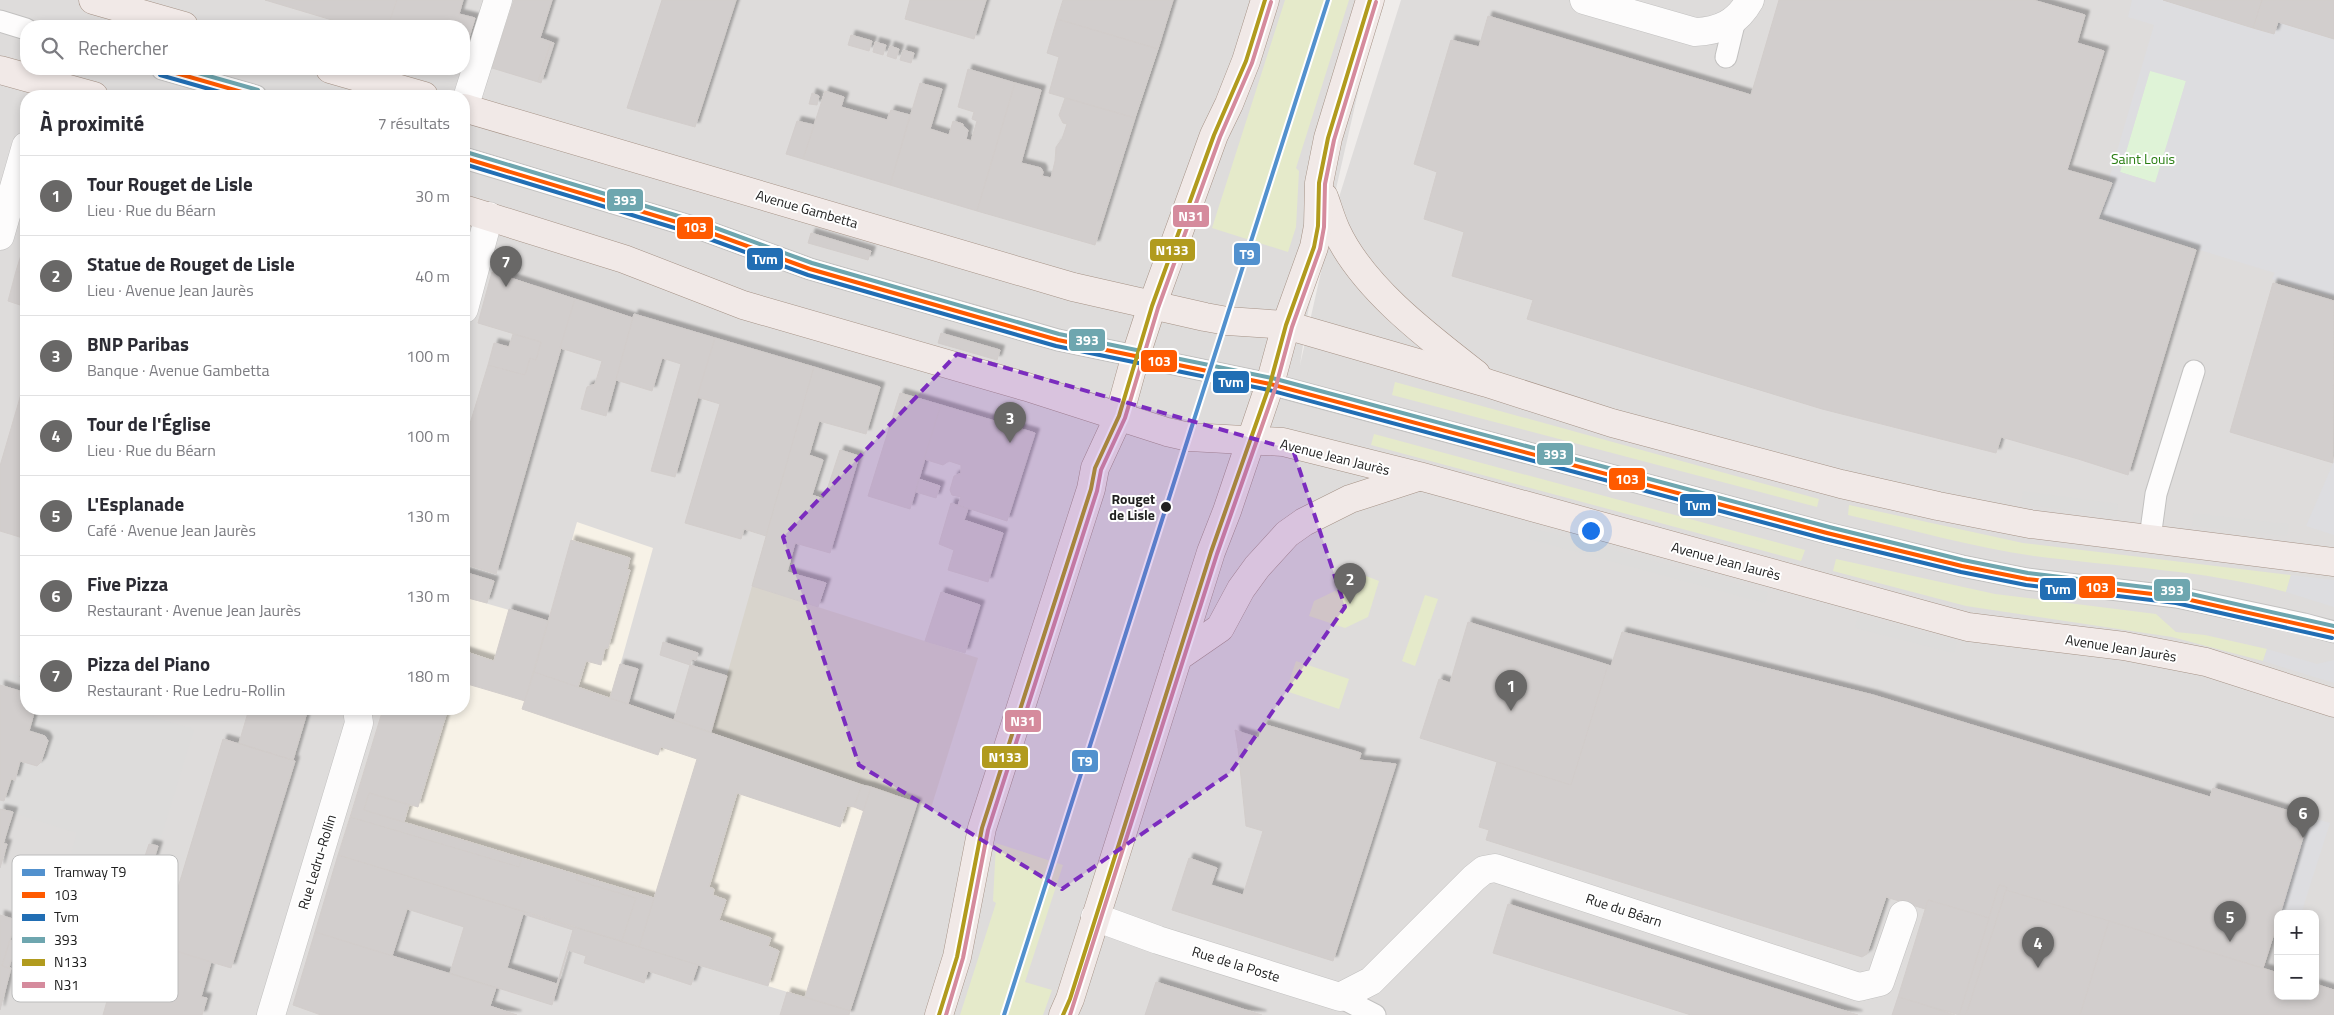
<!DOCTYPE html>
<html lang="fr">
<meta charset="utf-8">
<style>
:root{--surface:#fff;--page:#f2f2f3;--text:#2b2b33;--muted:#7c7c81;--line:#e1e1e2;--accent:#696867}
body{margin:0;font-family:"Titillium Web",sans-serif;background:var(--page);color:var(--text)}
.controls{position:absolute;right:15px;bottom:15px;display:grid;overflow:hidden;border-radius:10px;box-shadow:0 2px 8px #0003}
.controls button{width:45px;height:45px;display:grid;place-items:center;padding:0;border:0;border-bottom:1px solid var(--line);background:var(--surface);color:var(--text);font:25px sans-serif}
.you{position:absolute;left:1590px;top:530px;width:18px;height:18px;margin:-12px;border:4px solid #fff;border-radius:50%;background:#1a73e8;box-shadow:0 0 0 8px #1a73e833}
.badge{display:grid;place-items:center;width:32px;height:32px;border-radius:50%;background:var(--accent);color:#fff;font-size:16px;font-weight:700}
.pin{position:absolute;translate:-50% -41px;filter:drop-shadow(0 1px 2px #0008)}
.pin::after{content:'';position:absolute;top:26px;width:18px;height:15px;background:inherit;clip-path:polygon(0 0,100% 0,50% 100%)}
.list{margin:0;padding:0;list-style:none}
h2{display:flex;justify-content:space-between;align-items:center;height:65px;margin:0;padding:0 20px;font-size:21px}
h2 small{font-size:16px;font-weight:400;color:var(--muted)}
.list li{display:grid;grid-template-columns:32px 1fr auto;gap:15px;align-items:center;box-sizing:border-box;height:80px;padding:0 20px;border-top:1px solid var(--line)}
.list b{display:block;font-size:19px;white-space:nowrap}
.list p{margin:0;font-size:16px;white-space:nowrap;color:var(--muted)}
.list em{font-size:16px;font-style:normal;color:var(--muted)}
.icon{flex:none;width:28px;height:28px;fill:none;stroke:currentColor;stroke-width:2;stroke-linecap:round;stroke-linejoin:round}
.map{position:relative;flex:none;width:2334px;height:1015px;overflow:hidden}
.search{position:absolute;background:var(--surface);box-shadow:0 2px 8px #0003;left:20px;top:20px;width:450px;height:55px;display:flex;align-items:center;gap:12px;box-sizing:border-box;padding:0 18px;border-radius:20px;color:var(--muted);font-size:19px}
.panel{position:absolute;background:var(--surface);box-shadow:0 2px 8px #0003;left:20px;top:90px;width:450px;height:625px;border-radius:20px}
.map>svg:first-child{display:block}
</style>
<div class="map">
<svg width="2334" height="1015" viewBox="0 0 2334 1015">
<defs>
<filter id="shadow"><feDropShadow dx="4.5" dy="-4.5" stdDeviation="1" flood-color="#0004"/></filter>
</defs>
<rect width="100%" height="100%" fill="#efecea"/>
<!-- residential -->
<path fill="#dedcdb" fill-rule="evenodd" d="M0,0H1379L1308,312L1300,365L1335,210L1401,0H2334V1015H0ZM26,26H464V69H26ZM26,96H464V709H26ZM2278,914H2315V996H2278Z"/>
<!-- education -->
<polygon fill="#f7f2e7" points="577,522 653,548 611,698 917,803 850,1011 338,855 383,709 464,709 464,597 548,621"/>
<!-- religious -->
<g fill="#dddcdb">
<polygon points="2023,491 2118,504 2117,517 2021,504"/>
<polygon points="2193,513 2289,524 2287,536 2192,526"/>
<polygon points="1532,528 1768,592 1765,603 1529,539"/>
<polygon points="1858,616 1957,641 1954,653 1855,628"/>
<polygon points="0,670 26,678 26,709 127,709 194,729 130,939 53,915 77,833 0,809"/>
</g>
<!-- construction -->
<polygon fill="#d8d4cc" points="752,586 978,658 931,808 711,732"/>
<!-- grass -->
<g fill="#e5eaca">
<polygon points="1285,0 1349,0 1296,168 1299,171 1296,227 1288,252 1212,228"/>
<polygon points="1395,382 1819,499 1817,507 1392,395"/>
<polygon points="1374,434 1805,550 1801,561 1371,445"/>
<path d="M1849,505L2023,543L2291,575L2286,592C2204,570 2118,567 2034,556C1971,547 1910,529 1848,515Z"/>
<polygon points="1836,559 1995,594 2156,614 2176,632 2205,635 2267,649 2263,661 2172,637 1966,606 1833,571"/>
<polygon points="1366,576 1379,581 1368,617 1345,628 1309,616 1314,601"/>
<polygon points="1425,595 1438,599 1415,666 1402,661"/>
<polygon points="1296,661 1349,679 1339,709 1286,691"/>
<polygon points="996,843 1063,865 1025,982 1052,990 1043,1015 960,1015 996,903 993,901"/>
</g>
<!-- park -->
<polygon fill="#dff3d7" points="2150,70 2186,81 2156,183 2120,172"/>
<!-- plaza -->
<g fill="#dddde0" fill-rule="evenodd">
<path d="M2132,0H2163L2274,34L2278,22L2334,39V297L2272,279L2275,273L2098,219L2111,183L2108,182L2154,25L2128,17ZM2150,71L2186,81L2155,183L2120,172Z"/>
<polygon points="2334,461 2334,535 2306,526"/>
<polygon points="2291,575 2334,580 2334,607 2286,592"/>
<polygon points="2267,649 2317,664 2334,660 2334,683 2263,661"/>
<polygon points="2309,817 2330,823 2301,914 2280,914"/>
</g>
<!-- building -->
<g fill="#d2cecd" stroke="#d2cdcb" fill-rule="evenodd" filter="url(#shadow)">
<polygon points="265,0 397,0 388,26 352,26"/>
<polygon points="397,0 463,0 459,14 475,18 464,54 464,26 388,26"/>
<polygon points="514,0 552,0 540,38 551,42 538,82 492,68"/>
<polygon points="662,0 736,0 695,127 627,108"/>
<polygon points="910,0 986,0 974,39 905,19"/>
<polygon points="1063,0 1173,0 1158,49 1057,19"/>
<polygon points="1779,0 2033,0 2085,15 2077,43 2104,51 2067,170 2112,183 2098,219 2196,250 2128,475 2078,459 2001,437 1996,453 1822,409 1527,319 1533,300 1452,276 1464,232 1424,219 1437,172 1414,164 1451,40 1479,47 1488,16 1751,95"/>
<polygon points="2163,0 2262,0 2253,28"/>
<polygon points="2262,0 2334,0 2334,39 2278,22 2274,34 2253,28"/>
<polygon points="1057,19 1158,49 1135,118 1049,93 1059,57 1047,53"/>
<polygon points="851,35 872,41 869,51 848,45"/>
<polygon points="551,42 554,43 541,83 538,82"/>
<polygon points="875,42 886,45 883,55 873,52"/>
<polygon points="890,46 899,49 896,59 887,56"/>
<polygon points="903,50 914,53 911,63 900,60"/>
<polygon points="968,69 1015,83 977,211 890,185 920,83 942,89 930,129 949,135 953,121 963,124 963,126 968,130 966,139 971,141 977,121 972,119 974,112 958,107"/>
<polygon points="1015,83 1041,90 1021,163 1041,168 1043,172 1042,176 1051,178 1055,161 1056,147 1062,139 1067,124 1063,123 1059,115 1065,98 1135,118 1095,245 977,211"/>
<polygon points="825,91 844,97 841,107 887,120 891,110 910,115 890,185 803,159"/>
<polygon points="812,93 819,96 817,105 809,104"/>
<polygon points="797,121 814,125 803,159 786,154"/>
<polygon points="811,233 871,251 868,260 808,243"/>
<polygon points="26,239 26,275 16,271"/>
<polygon points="16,271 26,275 26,307 8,301"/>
<polygon points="492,272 575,299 496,574 464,564 464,443 488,365 525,375 530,358 536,360 541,342 478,323"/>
<polygon points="2273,283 2334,301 2333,463 2230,432"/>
<polygon points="575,299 633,318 606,416 581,409 587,387 595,384 602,361 560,348"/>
<polygon points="634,314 715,338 675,477 651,471 681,364 662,358 652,391 616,380"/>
<polygon points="941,333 1000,350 997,360 938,343"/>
<polygon points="513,334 541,342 536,360 530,358 525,375 488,365 494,343 509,347"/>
<polygon points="715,338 814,367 766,536 744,529 741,539 685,523 720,404 697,397"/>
<polygon points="814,367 880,387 866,434 819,421 809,455 823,460 812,495 824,499 840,450 859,456 830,553 795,543 787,572 826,583 818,607 752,586"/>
<polygon points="26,377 26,539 0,531 0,466"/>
<polygon points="900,393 941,405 910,509 868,496"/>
<polygon points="941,405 1035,433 1007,521 958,505 961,497 952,495 950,490 954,476 961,473 961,465 949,461 943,465 924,459"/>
<polygon points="919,479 940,486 936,498 916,492"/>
<polygon points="951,503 968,509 964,520 1003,533 988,582 948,570 954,550 939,544"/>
<polygon points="571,540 630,558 627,570 630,570 608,648 605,648 601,665 586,661 578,687 534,672"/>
<polygon points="464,572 494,581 487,603 464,597"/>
<polygon points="941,592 980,605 965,653 925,641"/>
<polygon points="509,609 548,621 525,701 464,683 464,651 494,661"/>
<polygon points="1468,622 1608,665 1571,785 1420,738 1439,679 1450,683"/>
<polygon points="1622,632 1873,695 2210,797 2213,788 2309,817 2280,914 2278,914 2278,921 2263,968 2006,890 2007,887 1999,885 1989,918 1928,900 1925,909 1886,897 1867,954 1862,957 1486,840 1489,830 1479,827 1497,762 1571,785 1608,665 1611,666"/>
<polygon points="663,642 698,653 696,660 692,659 690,665 660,655"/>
<polygon points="26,655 26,678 20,677"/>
<polygon points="620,664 638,669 628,704 610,698"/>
<polygon points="690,665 727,676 711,732 674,720"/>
<polygon points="534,672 862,785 854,807 847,806 840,827 737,793 709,887 714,889 713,895 726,900 719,920 771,938 768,946 779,951 768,986 639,947 697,759 661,747 658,755 522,709"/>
<polygon points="0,685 26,693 26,709 33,709 32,712 34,713 29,731 45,736 48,741 41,762 37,766 20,761 15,780 11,779 4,801 0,800"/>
<polygon points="249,709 308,709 293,760 239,743"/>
<polygon points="383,709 426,709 446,715 418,807 369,793 364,810 522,858 519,867 350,817"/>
<polygon points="1263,724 1361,753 1359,760 1396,764 1333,961 1172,910 1189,858 1217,868 1211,885 1243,895 1263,831 1246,826 1238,748 1243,733 1259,738"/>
<polygon points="1235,730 1243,733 1238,748"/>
<polygon points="223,739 295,761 231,968 160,947"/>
<polygon points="862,785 871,787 864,811 854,807"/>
<polygon points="871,787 917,803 850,1011 805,997"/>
<polygon points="369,793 409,805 404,822 364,810"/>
<polygon points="0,809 13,812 3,844 7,844 0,868"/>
<polygon points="350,817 519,867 522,858 578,875 576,880 636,898 622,941 338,855"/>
<polygon points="149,844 158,846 152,865 143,862"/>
<path d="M338,855L698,965L691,985L648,971L644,983L584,963L586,956L568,950L552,1005L450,973L464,927L407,909L392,956L315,932ZM523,914L573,930L557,984L507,968Z"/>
<polygon points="578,875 654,898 639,947 622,941 636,898 576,880"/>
<polygon points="1999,885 2007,887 1966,1015 1959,1015"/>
<polygon points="2006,890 2109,921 2080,1015 1966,1015"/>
<polygon points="1928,900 1989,918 1959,1015 1898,997"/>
<polygon points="1508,904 1858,1015 1691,1015 1493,953"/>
<polygon points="0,915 16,920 2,966 11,968 0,1010"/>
<polygon points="2109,921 2278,973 2278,996 2315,996 2315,984 2334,990 2334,1015 2080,1015"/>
<polygon points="315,932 496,988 490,1006 517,1015 321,1015 293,1005"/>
<polygon points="134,938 211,962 201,997 207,998 202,1015 103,1015 115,973 123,975"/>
<polygon points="10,940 16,942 9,968 2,966"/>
<polygon points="1156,982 1262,1015 1145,1015"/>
<polygon points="787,992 850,1011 849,1015 780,1015"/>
<polygon points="1898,997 1915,1002 1955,1015 1892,1015"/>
</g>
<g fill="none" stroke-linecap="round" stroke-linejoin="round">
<defs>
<g id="service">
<polyline points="0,21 26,29"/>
<polyline points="1726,57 1735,20"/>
<polyline points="162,69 256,96"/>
<polyline points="464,158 703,230 810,269 1058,340 1270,384 1827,533 1962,566 2027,579 2177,597 2304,624 2334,632"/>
<polyline points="2150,538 2156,494 2194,371"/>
<polyline points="1340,997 1375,1015"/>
</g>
<g id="minor">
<path d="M1584,0L1695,32C1720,31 1737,23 1750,0"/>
<polyline points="464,108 498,0"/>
<polyline points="0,236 26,146"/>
<polyline points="464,309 489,216"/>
<polyline points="1095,917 1158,940 1340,997 1371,981 1474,878 1484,870 1495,868 1859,987 1880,982 1903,915"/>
<polyline points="271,1015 359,723 357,709"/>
</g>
<g id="primary">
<polyline points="93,0 184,26"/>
<polyline points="330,69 424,96"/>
<polyline points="0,70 94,96"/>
<polyline points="464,108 1073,287 1205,317 1227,321 1286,325 1487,383 1612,423 1841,484 1938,506 2030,524 2334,562"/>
<path d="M1324,197C1328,208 1331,219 1336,230C1362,287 1427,336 1476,374"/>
<polyline points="464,209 624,259 743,305 1027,387 1167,432 1189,437 1283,442 1419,476 1968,627 2124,646 2206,662 2334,703"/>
<polyline points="1178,657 1220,628 1241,589 1257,567 1287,534 1304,522 1350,499 1418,477"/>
<polyline points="939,1015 957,957 982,828 1091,489 1095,468 1119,416 1135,358 1152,306 1214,135 1229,104 1246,61 1265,0"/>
<polyline points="1063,1015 1070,999 1211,552 1227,511 1270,384 1286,325 1314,247 1318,226 1319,183 1328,138 1370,0"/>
</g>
</defs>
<!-- service casing -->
<use href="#service" stroke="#c2c1c0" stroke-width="23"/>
<!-- minor casing -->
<use href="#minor" stroke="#c2c1c0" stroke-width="29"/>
<!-- primary casing -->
<use href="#primary" stroke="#a59286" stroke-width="29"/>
<!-- service -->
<use href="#service" stroke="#fdfcfc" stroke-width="21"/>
<!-- minor -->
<use href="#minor" stroke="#fdfcfc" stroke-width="28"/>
<!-- primary -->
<use href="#primary" stroke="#f1e9e7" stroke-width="28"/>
<defs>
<g id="bus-1">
<polyline points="162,69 256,96"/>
<polyline points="464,158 703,230 810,269 1058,340 1270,384 1827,533 1962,566 2027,579 2177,597 2334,632"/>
</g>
<g id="bus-2">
<polyline points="160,75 234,96"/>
<polyline points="464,164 701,236 808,275 1056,346 1269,390 1825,539 1961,572 2026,585 2176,603 2332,638"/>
</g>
<g id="bus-3">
<polyline points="184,69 258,90"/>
<polyline points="466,152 705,224 812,263 1059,334 1272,378 1829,527 1963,560 2028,573 2178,591 2334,626"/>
</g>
<g id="bus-4">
<polyline points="939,1015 957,957 982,828 1091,489 1095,468 1119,416 1152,306 1214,135 1246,61 1265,0"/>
<polyline points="1063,1015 1070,999 1211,552 1270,384 1286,325 1314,247 1318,226 1319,183 1328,138 1370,0"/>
</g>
<g id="bus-5">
<polyline points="946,1015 963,958 988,830 1097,491 1101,470 1125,418 1158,308 1220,137 1252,63 1271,2"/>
<polyline points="1070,1015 1217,554 1276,386 1292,327 1320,249 1324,227 1325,184 1334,140 1376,2"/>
</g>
</defs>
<!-- bus-1 casing -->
<use href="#bus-1" stroke="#fff" stroke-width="8"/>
<!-- bus-2 casing -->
<use href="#bus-2" stroke="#fff" stroke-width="8"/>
<!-- bus-3 casing -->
<use href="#bus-3" stroke="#fff" stroke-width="8"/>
<!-- bus-4 casing -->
<use href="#bus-4" stroke="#fff" stroke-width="8"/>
<!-- bus-5 casing -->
<use href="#bus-5" stroke="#fff" stroke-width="8"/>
<!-- bus-1 -->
<use href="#bus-1" stroke="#ff5a00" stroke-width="4"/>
<!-- bus-2 -->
<use href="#bus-2" stroke="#216eb4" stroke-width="4"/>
<!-- bus-3 -->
<use href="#bus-3" stroke="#6ea6af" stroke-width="4"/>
<!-- bus-4 -->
<use href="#bus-4" stroke="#b19b1e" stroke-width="4"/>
<!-- bus-5 -->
<use href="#bus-5" stroke="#d58b9d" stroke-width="4"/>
<defs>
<polyline id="tram-1" points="1004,1015 1328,0"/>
</defs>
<!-- tram-1 casing -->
<use href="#tram-1" stroke="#fff" stroke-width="8"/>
<!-- tram-1 -->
<use href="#tram-1" stroke="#5291ce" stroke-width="4"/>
</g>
<!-- marked area -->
<path fill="#7b2cbf" fill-opacity="0.2" stroke="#7b2cbf" stroke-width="4" stroke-dasharray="10 6" stroke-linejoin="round" d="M957,354L1293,450L1345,607L1230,773L1062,889L859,765L783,537Z"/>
<!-- markers -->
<circle fill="#212121" stroke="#fff" stroke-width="2" cx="1166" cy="507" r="6"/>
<g text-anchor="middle" stroke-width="4" stroke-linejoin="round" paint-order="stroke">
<!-- park labels -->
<g font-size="14" fill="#277d10" stroke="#fff">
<text x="2143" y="164">Saint Louis</text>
</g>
<!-- street labels -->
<g font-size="14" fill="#212121" stroke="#fff">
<text transform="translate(807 209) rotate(16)" y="5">Avenue Gambetta</text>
<text transform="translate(1335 457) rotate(14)" y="5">Avenue Jean Jaurès</text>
<text transform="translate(1726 561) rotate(15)" y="5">Avenue Jean Jaurès</text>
<text transform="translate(2121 648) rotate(9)" y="5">Avenue Jean Jaurès</text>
<text transform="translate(317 862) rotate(-73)" y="5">Rue Ledru-Rollin</text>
<text transform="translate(1624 910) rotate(18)" y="5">Rue du Béarn</text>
<text transform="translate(1236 964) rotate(17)" y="5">Rue de la Poste</text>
</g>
<!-- stop labels -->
<g font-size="14" font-weight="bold" fill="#212121" stroke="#fff" text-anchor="end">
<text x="1155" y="504">Rouget<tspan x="1155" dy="16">de Lisle</tspan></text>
</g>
</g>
<!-- legend -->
<rect x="12" y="855" width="166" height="147" rx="8" fill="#fff" stroke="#bcbcbc" stroke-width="1"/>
<rect x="22" y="869" width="23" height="7" fill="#5291ce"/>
<rect x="22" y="892" width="23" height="6" fill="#ff5a00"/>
<rect x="22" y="914" width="23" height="7" fill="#216eb4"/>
<rect x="22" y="937" width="23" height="6" fill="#6ea6af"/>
<rect x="22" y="959" width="23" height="7" fill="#b19b1e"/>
<rect x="22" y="982" width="23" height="6" fill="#d58b9d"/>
<g font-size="14" fill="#212121">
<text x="54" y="877">Tramway T9</text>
<text x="54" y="900">103</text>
<text x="54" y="922">Tvm</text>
<text x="54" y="945">393</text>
<text x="54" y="967">N133</text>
<text x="54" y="990">N31</text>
</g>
<g stroke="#fff" stroke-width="2">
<rect x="606" y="188" width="38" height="24" rx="5" fill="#6ea6af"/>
<rect x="1172" y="204" width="38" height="24" rx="5" fill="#d58b9d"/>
<rect x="676" y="216" width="38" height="24" rx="5" fill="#ff5a00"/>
<rect x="1149" y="238" width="47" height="24" rx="5" fill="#b19b1e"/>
<rect x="1233" y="242" width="28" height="24" rx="5" fill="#5291ce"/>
<rect x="746" y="247" width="38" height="24" rx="5" fill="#216eb4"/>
<rect x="1068" y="328" width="38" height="24" rx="5" fill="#6ea6af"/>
<rect x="1140" y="349" width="38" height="24" rx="5" fill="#ff5a00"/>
<rect x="1212" y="370" width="38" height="24" rx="5" fill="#216eb4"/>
<rect x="1536" y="442" width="38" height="24" rx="5" fill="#6ea6af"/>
<rect x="1608" y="467" width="38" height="24" rx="5" fill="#ff5a00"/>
<rect x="1679" y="493" width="38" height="24" rx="5" fill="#216eb4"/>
<rect x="2078" y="575" width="38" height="24" rx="5" fill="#ff5a00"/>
<rect x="2039" y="577" width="38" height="24" rx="5" fill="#216eb4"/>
<rect x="2153" y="578" width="38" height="24" rx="5" fill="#6ea6af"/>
<rect x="1004" y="709" width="38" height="24" rx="5" fill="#d58b9d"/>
<rect x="981" y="745" width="48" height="24" rx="5" fill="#b19b1e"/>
<rect x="1071" y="749" width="28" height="24" rx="5" fill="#5291ce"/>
</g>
<g font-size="14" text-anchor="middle" font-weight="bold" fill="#fff">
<text x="625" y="205">393</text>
<text x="1191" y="221">N31</text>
<text x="695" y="232">103</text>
<text x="1172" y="255">N133</text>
<text x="1247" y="259">T9</text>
<text x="765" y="264">Tvm</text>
<text x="1087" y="345">393</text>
<text x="1159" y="366">103</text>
<text x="1231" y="387">Tvm</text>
<text x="1555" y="459">393</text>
<text x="1627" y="484">103</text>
<text x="1698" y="510">Tvm</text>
<text x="2097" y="592">103</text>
<text x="2058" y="594">Tvm</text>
<text x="2172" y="595">393</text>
<text x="1023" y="726">N31</text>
<text x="1005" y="762">N133</text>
<text x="1085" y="766">T9</text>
</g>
</svg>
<div class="controls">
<button>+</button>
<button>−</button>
</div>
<div class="you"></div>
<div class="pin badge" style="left:1511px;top:711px">1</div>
<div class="pin badge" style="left:1350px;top:604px">2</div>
<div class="pin badge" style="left:1010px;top:443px">3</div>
<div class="pin badge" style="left:2038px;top:968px">4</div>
<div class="pin badge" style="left:2230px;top:942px">5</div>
<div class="pin badge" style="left:2303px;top:838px">6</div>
<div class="pin badge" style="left:506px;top:287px">7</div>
<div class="search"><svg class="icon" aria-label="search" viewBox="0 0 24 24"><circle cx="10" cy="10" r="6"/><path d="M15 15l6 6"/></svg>Rechercher</div>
<section class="panel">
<h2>À proximité<small>7 résultats</small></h2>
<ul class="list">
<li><span class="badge">1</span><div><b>Tour Rouget de Lisle</b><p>Lieu · Rue du Béarn</p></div><em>30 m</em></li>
<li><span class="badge">2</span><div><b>Statue de Rouget de Lisle</b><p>Lieu · Avenue Jean Jaurès</p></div><em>40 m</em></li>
<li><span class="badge">3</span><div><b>BNP Paribas</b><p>Banque · Avenue Gambetta</p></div><em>100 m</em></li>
<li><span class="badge">4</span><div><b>Tour de l'Église</b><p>Lieu · Rue du Béarn</p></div><em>100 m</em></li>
<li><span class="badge">5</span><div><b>L'Esplanade</b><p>Café · Avenue Jean Jaurès</p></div><em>130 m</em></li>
<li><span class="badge">6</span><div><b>Five Pizza</b><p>Restaurant · Avenue Jean Jaurès</p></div><em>130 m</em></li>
<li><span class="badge">7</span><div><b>Pizza del Piano</b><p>Restaurant · Rue Ledru-Rollin</p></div><em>180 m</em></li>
</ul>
</section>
</div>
